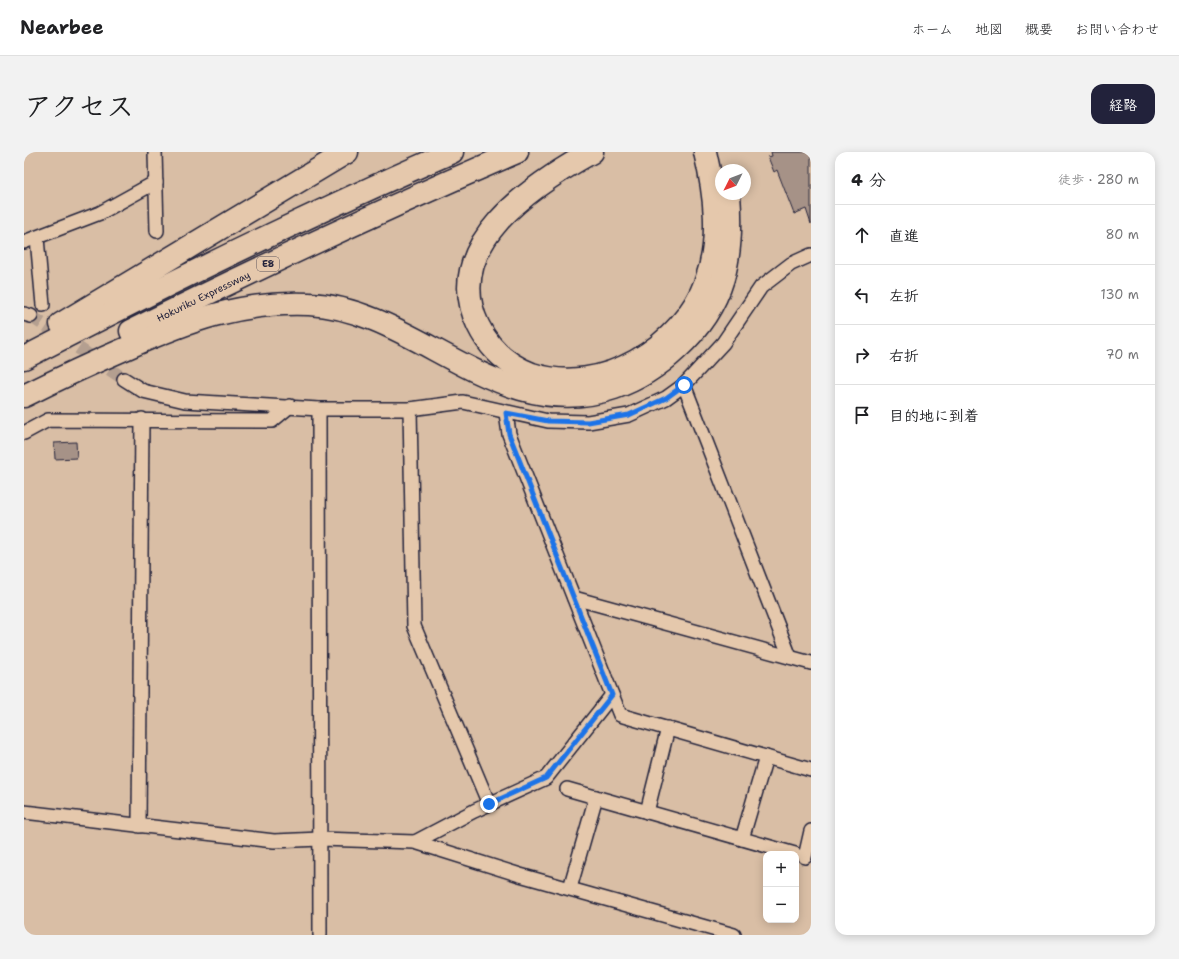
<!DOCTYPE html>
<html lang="ja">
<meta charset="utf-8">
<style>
:root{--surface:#fff;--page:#f2f2f2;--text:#202124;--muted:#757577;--line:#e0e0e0;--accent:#22223b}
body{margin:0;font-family:"Shantell Sans","Klee One",sans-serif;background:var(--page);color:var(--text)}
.controls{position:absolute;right:12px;bottom:12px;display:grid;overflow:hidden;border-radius:8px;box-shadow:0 2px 10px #0003}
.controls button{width:36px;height:36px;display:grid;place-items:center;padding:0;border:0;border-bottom:1px solid var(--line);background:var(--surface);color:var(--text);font:20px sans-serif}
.compass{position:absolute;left:691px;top:12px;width:36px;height:36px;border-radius:50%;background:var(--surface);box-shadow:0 2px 10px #0003;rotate:228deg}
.stop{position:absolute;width:12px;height:12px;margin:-9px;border:3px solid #1a73e8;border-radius:50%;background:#fff}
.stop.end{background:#1a73e8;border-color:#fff;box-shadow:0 1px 4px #0008}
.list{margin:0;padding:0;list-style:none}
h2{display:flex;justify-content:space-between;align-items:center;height:52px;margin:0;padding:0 16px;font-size:17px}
h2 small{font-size:13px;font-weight:400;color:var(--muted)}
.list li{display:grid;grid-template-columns:26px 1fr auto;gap:12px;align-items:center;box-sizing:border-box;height:60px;padding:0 16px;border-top:1px solid var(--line)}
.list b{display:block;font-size:15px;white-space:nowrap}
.list em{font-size:13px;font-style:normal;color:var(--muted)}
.icon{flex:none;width:22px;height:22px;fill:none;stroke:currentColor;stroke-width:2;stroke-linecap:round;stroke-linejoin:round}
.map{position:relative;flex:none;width:787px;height:783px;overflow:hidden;border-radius:12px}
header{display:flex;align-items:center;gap:24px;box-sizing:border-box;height:56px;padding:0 20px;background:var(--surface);border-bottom:1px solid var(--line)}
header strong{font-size:19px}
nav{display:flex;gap:22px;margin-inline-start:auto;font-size:14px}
.intro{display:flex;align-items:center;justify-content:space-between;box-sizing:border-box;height:96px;padding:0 24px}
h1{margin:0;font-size:28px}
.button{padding:10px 18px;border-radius:12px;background:var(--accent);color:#fff;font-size:14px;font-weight:700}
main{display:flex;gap:24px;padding:0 24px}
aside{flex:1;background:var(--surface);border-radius:12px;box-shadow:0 2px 10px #0003}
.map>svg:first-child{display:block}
</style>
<header>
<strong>Nearbee</strong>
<nav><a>ホーム</a><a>地図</a><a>概要</a><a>お問い合わせ</a></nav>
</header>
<div class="intro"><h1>アクセス</h1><a class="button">経路</a></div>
<main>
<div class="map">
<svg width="787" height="783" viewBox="0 0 787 783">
<rect width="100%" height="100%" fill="#d9bea5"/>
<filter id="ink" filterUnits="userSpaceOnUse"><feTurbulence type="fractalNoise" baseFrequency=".025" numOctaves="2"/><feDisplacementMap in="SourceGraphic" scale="8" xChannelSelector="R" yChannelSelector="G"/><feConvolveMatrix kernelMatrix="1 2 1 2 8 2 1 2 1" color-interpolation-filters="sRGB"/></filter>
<g filter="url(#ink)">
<!-- building -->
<g fill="#a69287" stroke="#22223b">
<polygon points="747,0 787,0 787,72 782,57 770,62 753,18 750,20 744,5 748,4"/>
<polygon points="52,290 53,306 31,307 30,291"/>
</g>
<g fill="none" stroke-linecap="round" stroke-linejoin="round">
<!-- minor-tunnel -->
<polyline stroke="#b49f90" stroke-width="13" stroke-dasharray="13 6" stroke-linecap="butt" points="7,164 100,227"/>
<defs>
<g id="minor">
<polyline points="131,0 133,79"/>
<polyline points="13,86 19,153"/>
<polyline points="0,90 76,61 132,30"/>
<polyline points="0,162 7,164"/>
<polyline points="100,227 119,239 161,249 295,257 386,257 439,250 524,269 564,270 605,263 642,246 660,233 699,191 737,135 767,112 787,103"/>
<polyline points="660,233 766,505"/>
<polyline points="295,257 296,783"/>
<polyline points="386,257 390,474 465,652"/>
<polyline points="482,261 485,282 596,563 787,618"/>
<polyline points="0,281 24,268 248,269 266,254"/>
<polyline points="550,446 787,511"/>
<polyline points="543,637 771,702"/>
<polyline points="0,660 250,689 296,687 391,690 496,723 710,783"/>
<polyline points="623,660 644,576"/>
<polyline points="115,674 118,267"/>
<polyline points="718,687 742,605"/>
<polyline points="391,690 450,659 522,626 588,543"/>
<polyline points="781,705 787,679"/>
<polyline points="546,736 572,645"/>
</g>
<g id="motorway">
<path d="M568,0C510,32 416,93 454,173C465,196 483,213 508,222C577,245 658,195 682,129C697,87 691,42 681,0"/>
<polyline points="37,172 323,0"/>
<path d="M107,179C234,116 362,56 493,0"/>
<path d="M0,206C141,133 283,63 428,0"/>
<path d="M0,244C34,227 68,211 103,196C164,169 217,149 285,152C393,157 475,275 590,236C613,228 635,214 653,197C701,153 710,105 705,42"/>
</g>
</defs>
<!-- minor casing -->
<use href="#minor" stroke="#22223b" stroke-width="16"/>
<!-- motorway casing -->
<use href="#motorway" stroke="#22223b" stroke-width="25"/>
<!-- minor -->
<use href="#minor" stroke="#e5c8ac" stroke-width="13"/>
<!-- motorway -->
<use href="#motorway" stroke="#e5c8ac" stroke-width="22"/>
</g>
</g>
<g fill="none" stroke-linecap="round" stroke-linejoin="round" filter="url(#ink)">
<!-- route -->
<polyline stroke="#1a73e8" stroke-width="5" points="465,652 522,626 588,543 485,282 482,261 524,269 564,270 605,263 642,246 660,233"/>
</g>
<g text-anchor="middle" stroke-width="3" stroke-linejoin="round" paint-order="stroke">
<!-- shield labels -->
<rect fill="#e5c8ac" stroke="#5c545d" stroke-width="1" x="233" y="105" width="22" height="14" rx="3"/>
<g font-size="9" font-weight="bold" fill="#22223b">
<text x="244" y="115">E8</text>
</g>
<!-- street labels -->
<g font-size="10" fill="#22223b" stroke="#e5c8ac">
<text transform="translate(179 144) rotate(-26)" y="4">Hokuriku Expressway</text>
</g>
</g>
</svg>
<div class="controls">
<button>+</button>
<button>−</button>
</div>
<svg class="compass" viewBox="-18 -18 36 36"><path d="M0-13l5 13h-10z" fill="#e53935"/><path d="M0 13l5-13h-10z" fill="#757577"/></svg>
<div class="stop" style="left:660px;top:233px"></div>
<div class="stop end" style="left:465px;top:652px"></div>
</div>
<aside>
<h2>4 分<small>徒歩 · 280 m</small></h2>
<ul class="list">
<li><svg class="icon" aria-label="ahead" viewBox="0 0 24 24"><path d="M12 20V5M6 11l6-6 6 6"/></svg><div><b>直進</b></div><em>80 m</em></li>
<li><svg class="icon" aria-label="left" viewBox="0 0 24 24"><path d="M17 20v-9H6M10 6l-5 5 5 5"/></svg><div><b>左折</b></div><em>130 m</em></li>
<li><svg class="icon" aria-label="right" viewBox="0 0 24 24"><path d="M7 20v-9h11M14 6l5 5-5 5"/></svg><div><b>右折</b></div><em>70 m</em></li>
<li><svg class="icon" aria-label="arrive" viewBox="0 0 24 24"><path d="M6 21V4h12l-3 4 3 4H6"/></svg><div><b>目的地に到着</b></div></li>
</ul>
</aside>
</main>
